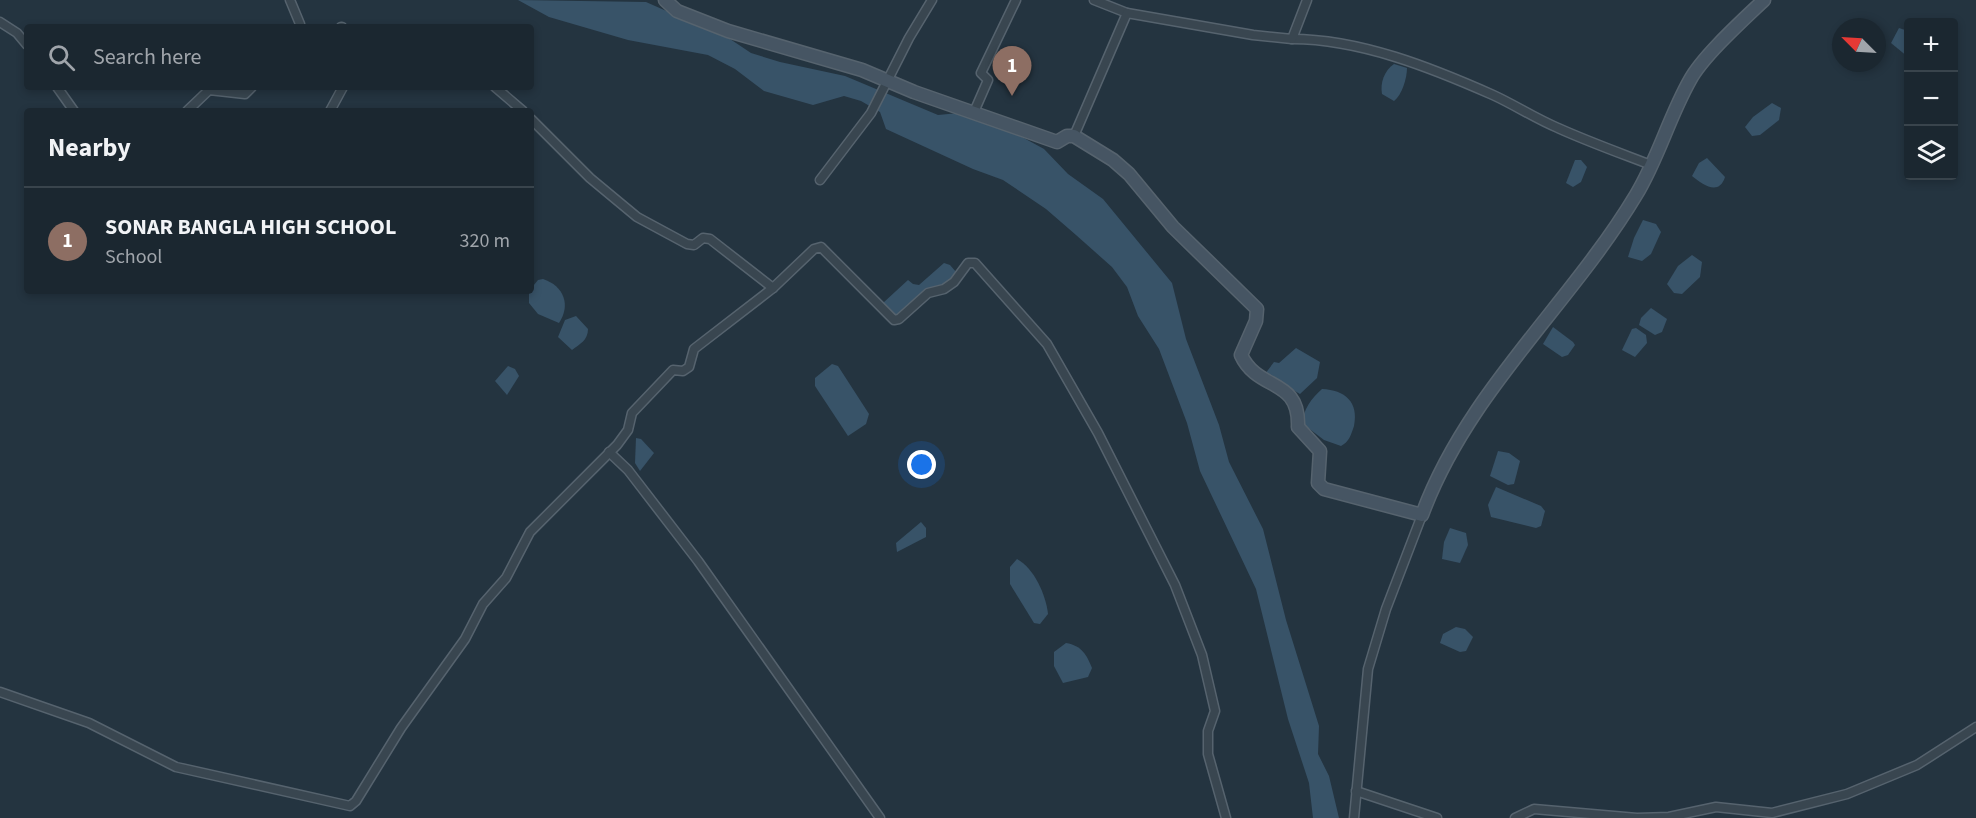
<!DOCTYPE html>
<meta charset="utf-8">
<style>
:root{--surface:#1b2730;--page:#242f38;--text:#f1f3f6;--muted:#a0a5ab;--line:#39444c;--accent:#95b2f1}
body{margin:0;font-family:"Source Sans 3",sans-serif;background:var(--page);color:var(--text)}
.controls{position:absolute;right:18px;top:18px;display:grid;overflow:hidden;border-radius:6px;box-shadow:0 3px 9px #0003}
.controls button{width:54px;height:54px;display:grid;place-items:center;padding:0;border:0;border-bottom:2px solid var(--line);background:var(--surface);color:var(--text);font:30px sans-serif}
.compass{position:absolute;left:1832px;top:18px;width:54px;height:54px;border-radius:50%;background:var(--surface);box-shadow:0 3px 9px #0003;rotate:294deg}
.you{position:absolute;left:922px;top:465px;width:21px;height:21px;margin:-15px;border:4px solid #fff;border-radius:50%;background:#1a73e8;box-shadow:0 0 0 9px #1a73e833}
.badge{display:grid;place-items:center;width:39px;height:39px;border-radius:50%;background:var(--accent);color:#fff;font-size:20px;font-weight:700}
.pin{position:absolute;translate:-50% -50px;filter:drop-shadow(0 2px 3px #0008)}
.pin::after{content:'';position:absolute;top:32px;width:21px;height:18px;background:inherit;clip-path:polygon(0 0,100% 0,50% 100%)}
.list{margin:0;padding:0;list-style:none}
h2{display:flex;justify-content:space-between;align-items:center;height:78px;margin:0;padding:0 24px;font-size:26px}
h2 small{font-size:20px;font-weight:400;color:var(--muted)}
.list li{display:grid;grid-template-columns:39px 1fr auto;gap:18px;align-items:center;box-sizing:border-box;height:108px;padding:0 24px;border-top:2px solid var(--line)}
.list b{display:block;font-size:22px;white-space:nowrap}
.list p{margin:0;font-size:20px;white-space:nowrap;color:var(--muted)}
.list em{font-size:20px;font-style:normal;color:var(--muted)}
.icon{flex:none;width:33px;height:33px;fill:none;stroke:currentColor;stroke-width:2;stroke-linecap:round;stroke-linejoin:round}
.map{position:relative;flex:none;width:1976px;height:818px;overflow:hidden}
.search{position:absolute;background:var(--surface);box-shadow:0 3px 9px #0003;left:24px;top:24px;width:510px;height:66px;display:flex;align-items:center;gap:15px;box-sizing:border-box;padding:0 21px;border-radius:6px;color:var(--muted);font-size:22px}
.panel{position:absolute;background:var(--surface);box-shadow:0 3px 9px #0003;left:24px;top:108px;width:510px;height:186px;border-radius:6px}
.map>svg:first-child{display:block}
</style>
<div class="map">
<svg width="1976" height="818" viewBox="0 0 1976 818">
<rect width="100%" height="100%" fill="#243440"/>
<!-- water -->
<g fill="#385368">
<polygon points="518,0 646,2 730,39 751,53 780,62 845,76 938,115 959,113 1009,130 1044,149 1068,174 1103,199 1172,283 1186,339 1219,425 1229,462 1263,529 1286,620 1319,726 1318,754 1329,776 1339,818 1313,818 1309,783 1288,719 1256,589 1200,471 1187,423 1159,349 1138,316 1127,287 1112,267 1076,235 1046,209 1003,180 973,169 886,129 880,112 861,101 844,96 813,105 764,91 735,69 708,55 628,40 549,17"/>
<polygon points="1899,28 1908,31 1908,57 1891,43"/>
<path d="M1394,64L1407,68C1407,78 1402,95 1394,101L1382,94C1380,83 1384,71 1394,64Z"/>
<polygon points="1772,103 1781,108 1779,120 1760,135 1752,136 1745,127 1753,117"/>
<path d="M1707,158L1725,177C1719,196 1703,185 1692,176L1699,163Z"/>
<polygon points="1575,160 1581,160 1587,167 1581,182 1573,187 1566,183"/>
<polygon points="1643,220 1656,224 1661,232 1651,254 1642,261 1628,257 1634,238"/>
<polygon points="1692,255 1702,262 1700,277 1682,294 1674,293 1667,284 1678,266"/>
<polygon points="944,263 950,265 956,272 953,279 899,315 896,316 883,303 908,280 913,284 919,285"/>
<path d="M543,279C564,286 571,305 559,323L538,314L529,303V291L538,280Z"/>
<polygon points="1651,308 1667,319 1662,332 1655,335 1639,325 1641,318"/>
<path d="M576,316L588,329C588,340 580,344 572,350L558,337L565,320Z"/>
<polygon points="1553,327 1573,342 1575,345 1568,355 1562,357 1543,344"/>
<polygon points="1636,328 1646,335 1647,343 1635,357 1622,350 1632,329"/>
<polygon points="1296,348 1320,362 1317,378 1300,394 1265,374 1274,362 1279,363"/>
<polygon points="832,364 838,366 869,414 866,424 848,436 815,386 815,378"/>
<polygon points="508,366 515,369 519,376 507,395 495,381"/>
<path d="M1322,389C1345,390 1359,402 1354,426C1351,435 1349,442 1341,446L1324,440L1303,424C1302,410 1312,398 1322,389Z"/>
<polygon points="636,438 641,439 654,453 640,471 635,463"/>
<polygon points="1498,451 1509,453 1520,461 1514,484 1508,485 1490,476"/>
<polygon points="1496,487 1541,506 1545,511 1541,526 1536,528 1491,517 1488,505"/>
<polygon points="921,522 926,528 926,537 897,552 896,543"/>
<polygon points="1450,528 1466,533 1468,545 1460,563 1442,559 1444,542"/>
<path d="M1017,559C1034,568 1046,595 1048,614L1040,624L1034,623L1010,584V567Z"/>
<polygon points="1456,627 1465,629 1473,637 1466,651 1460,652 1440,643 1443,634"/>
<path d="M1066,643C1082,646 1086,654 1092,668L1088,677L1063,683L1054,666V652Z"/>
</g>
<g fill="none" stroke-linecap="round" stroke-linejoin="round">
<defs>
<g id="street">
<polyline points="290,0 300,24"/>
<polyline points="1094,0 1127,13"/>
<polyline points="0,22 17,33 27,45"/>
<polyline points="341,27 342,27"/>
<path d="M1292,39C1360,39 1432,68 1493,95C1515,105 1536,119 1558,128C1589,142 1620,153 1651,165"/>
<polyline points="57,87 74,111"/>
<polyline points="495,87 523,111"/>
<polyline points="187,111 209,90 245,94 252,87"/>
<polyline points="330,111 343,87"/>
<polyline points="974,112 988,80 981,73 1016,0"/>
<polyline points="531,119 590,178 637,217 687,244 694,245 703,238 710,239 773,288"/>
<polyline points="1074,136 1127,13 1253,35 1292,39 1307,0"/>
<polyline points="820,180 871,113 909,38 932,0"/>
<polyline points="609,452 628,470 698,561 880,818"/>
<polyline points="0,692 89,723 176,767 350,806 356,801 401,728 465,639 483,604 506,578 530,532 617,445 628,430 632,413 673,370 683,371 689,367 694,349 773,288 814,249 821,247 894,320 899,319 928,293 944,289 954,282 968,263 975,263 1047,344 1098,433 1175,585 1202,655 1215,711 1208,731 1208,754 1226,818"/>
<polyline points="1356,791 1437,818"/>
<polyline points="1354,818 1368,669 1386,609 1422,515"/>
<polyline points="1515,818 1534,809 1637,818 1669,817 1716,807 1772,813 1847,794 1917,765 1976,727"/>
</g>
<path id="secondary" d="M665,0L677,11L728,31L862,70L914,92L1057,142L1067,136H1074L1113,160L1129,174L1173,227L1257,309L1256,321L1241,355C1258,392 1300,377 1298,427L1320,451L1318,483L1324,489L1422,515C1467,392 1570,305 1636,195C1658,159 1669,117 1690,80C1703,56 1743,20 1764,0"/>
</defs>
<!-- street casing -->
<use href="#street" stroke="#56636e" stroke-width="11"/>
<!-- secondary casing -->
<use href="#secondary" stroke="#56636e" stroke-width="15"/>
<!-- street -->
<use href="#street" stroke="#394650" stroke-width="8"/>
<!-- secondary -->
<use href="#secondary" stroke="#465563" stroke-width="12"/>
</g>
</svg>
<div class="controls">
<button>+</button>
<button>−</button>
<button><svg class="icon" aria-label="layers" viewBox="0 0 24 24"><path d="M12 4l9 5-9 5-9-5zM3 14l9 5 9-5"/></svg></button>
</div>
<svg class="compass" viewBox="-18 -18 36 36"><path d="M0-13l5 13h-10z" fill="#e53935"/><path d="M0 13l5-13h-10z" fill="#a0a5ab"/></svg>
<div class="you"></div>
<div class="pin badge" style="left:1012px;top:96px;background:#8d6e63">1</div>
<div class="search"><svg class="icon" aria-label="search" viewBox="0 0 24 24"><circle cx="10" cy="10" r="6"/><path d="M15 15l6 6"/></svg>Search here</div>
<section class="panel">
<h2>Nearby<small></small></h2>
<ul class="list">
<li><span class="badge" style="background:#8d6e63">1</span><div><b>SONAR BANGLA HIGH SCHOOL</b><p>School</p></div><em>320 m</em></li>
</ul>
</section>
</div>
